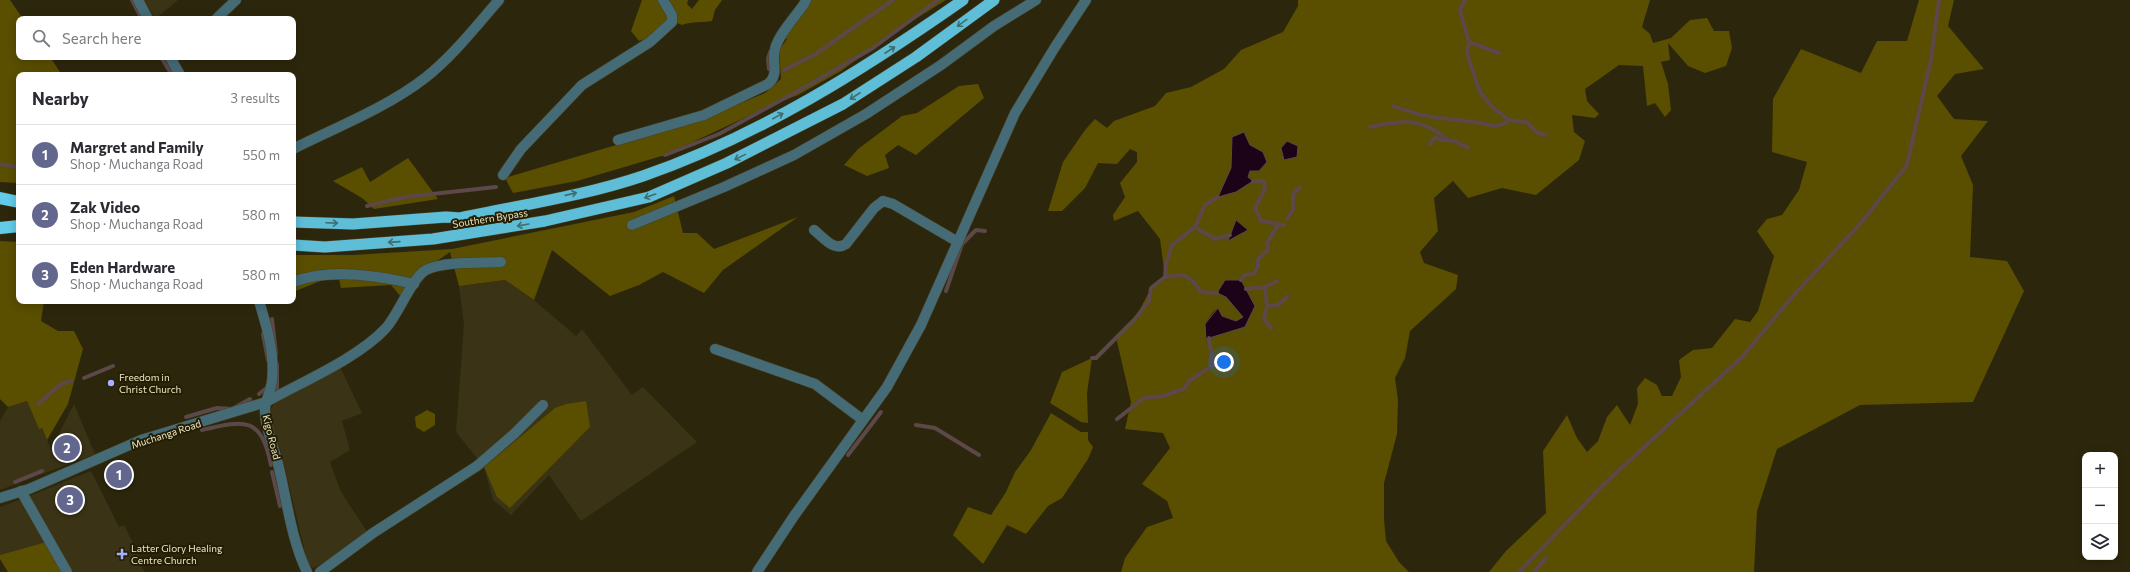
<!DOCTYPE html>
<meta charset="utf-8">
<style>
:root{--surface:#fff;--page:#f2f2f3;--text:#2b2b33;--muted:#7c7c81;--line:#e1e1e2;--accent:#63678d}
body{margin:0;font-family:Commissioner,sans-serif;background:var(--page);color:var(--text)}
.controls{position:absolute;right:12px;bottom:12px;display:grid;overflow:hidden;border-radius:8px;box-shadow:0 2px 10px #0003}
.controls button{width:36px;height:36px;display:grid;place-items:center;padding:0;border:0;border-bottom:1px solid var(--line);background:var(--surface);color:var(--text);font:20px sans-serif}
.you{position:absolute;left:1224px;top:362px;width:14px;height:14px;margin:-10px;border:3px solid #fff;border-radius:50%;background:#1a73e8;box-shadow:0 0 0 6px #1a73e833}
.badge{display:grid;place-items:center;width:26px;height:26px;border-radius:50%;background:var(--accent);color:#fff;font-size:13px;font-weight:700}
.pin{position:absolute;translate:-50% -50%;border:2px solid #fff;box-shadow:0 1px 4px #0006}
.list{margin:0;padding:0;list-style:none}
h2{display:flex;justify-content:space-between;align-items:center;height:52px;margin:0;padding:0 16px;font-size:17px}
h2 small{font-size:13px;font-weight:400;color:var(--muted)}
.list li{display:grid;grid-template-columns:26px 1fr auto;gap:12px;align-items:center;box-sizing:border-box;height:60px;padding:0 16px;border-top:1px solid var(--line)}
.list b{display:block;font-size:15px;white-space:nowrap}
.list p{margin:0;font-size:13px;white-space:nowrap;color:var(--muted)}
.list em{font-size:13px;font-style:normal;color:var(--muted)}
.icon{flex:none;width:22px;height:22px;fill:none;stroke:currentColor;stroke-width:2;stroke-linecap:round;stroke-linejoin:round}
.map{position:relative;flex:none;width:2130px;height:572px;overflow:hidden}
.search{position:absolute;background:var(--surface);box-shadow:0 2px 10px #0003;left:16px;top:16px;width:280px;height:44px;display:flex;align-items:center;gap:10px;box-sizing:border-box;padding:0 14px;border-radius:8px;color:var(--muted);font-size:15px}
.panel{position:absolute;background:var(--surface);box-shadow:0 2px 10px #0003;left:16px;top:72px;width:280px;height:232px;border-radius:8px}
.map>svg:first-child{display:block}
</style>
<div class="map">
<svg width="2130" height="572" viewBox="0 0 2130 572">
<rect width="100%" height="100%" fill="#2c270c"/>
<!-- built -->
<g fill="#3a3316">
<polygon points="144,0 178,0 155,19"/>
<polygon points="505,280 534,300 576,336 582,329 632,395 643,387 697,442 581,521 549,475 511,515 493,500 484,467 456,432 464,325 459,286"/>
<polygon points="340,367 362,413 342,421 350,450 330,462 341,492 368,533 342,555 313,568 308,563 304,548 280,448 270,426 269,412 277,398"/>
<polygon points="27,401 39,428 42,428 51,449 74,404 95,454 0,490 0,421 8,407"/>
<polygon points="91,471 119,527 124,525 143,563 140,565 145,572 73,572 27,497"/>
<polygon points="22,499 46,542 0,555 0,507"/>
</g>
<!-- green -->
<g fill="#5a4e01" fill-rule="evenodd">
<polygon points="0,0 10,0 23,19 19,19 19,57 50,57 62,75 19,75 19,183 0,182"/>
<path d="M642,0H688L687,4L692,9L699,0H722L715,10L712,21C702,23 692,21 682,25L677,23L662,25L651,37L639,41L631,31Z"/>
<polygon points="801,0 946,0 888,36 841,71 798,95 774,104 665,155 577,181 513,193 505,178 694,122 765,93 781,79 779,50 787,39 779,32"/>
<path d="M1298,0H1650L1642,27L1650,34L1653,43L1671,38L1690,20L1707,18L1714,31H1729L1732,48L1726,66L1705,73L1688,66L1668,43L1670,60L1661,62L1668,84L1671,110L1665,117L1655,103L1647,106L1643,66L1619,65L1585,89L1587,101L1599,114L1595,118L1572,115L1574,132L1585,141L1579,160L1536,195L1502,188L1468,198L1453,181L1434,198L1438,231L1420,252L1424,263L1458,275L1456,289L1410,331L1405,358L1395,378L1398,400L1397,434L1384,483V519L1386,541L1399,562L1409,572H1121L1125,558L1147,527L1173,518L1167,501L1142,484L1170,448L1163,433L1125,429L1131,402L1116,337L1135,319L1151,288L1165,277L1160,239L1138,211L1114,221L1113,215L1125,197L1120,183L1137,162V152L1130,149L1117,164L1098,163L1085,188L1062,211H1048L1063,162L1085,130L1095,119L1107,128L1114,121L1155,106L1166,93L1191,87L1224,69L1241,50L1283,32L1298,6ZM1250,145L1263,152L1250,171L1247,177L1253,181L1218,197L1231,168ZM1226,297L1255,306L1245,326L1233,329L1205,324L1213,312L1218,308L1222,316L1236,321L1244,317Z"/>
<polygon points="1919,0 1954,0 1948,26 1984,69 1955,74 1937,96 1954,119 1988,121 1961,156 1973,185 1970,257 2007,261 2024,291 1973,402 1860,405 1777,449 1757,511 1754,572 1489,572 1506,551 1546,513 1543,451 1567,415 1577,438 1587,452 1598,441 1607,417 1617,405 1630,425 1638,404 1637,388 1645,378 1657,385 1662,396 1672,396 1681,377 1679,360 1693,350 1712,348 1735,319 1750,322 1758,311 1774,256 1757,231 1767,219 1782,215 1799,190 1807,162 1772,152 1773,99 1801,49 1861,73 1877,41 1907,41"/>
<polygon points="978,84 984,98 916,155 898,145 885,155 889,168 867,176 844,165 858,149 902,116 917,113 959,86"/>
<polygon points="408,158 438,199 374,209 362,198 333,181 362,167 370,182"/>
<polygon points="674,196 683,233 697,233 714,249 798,217 723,270 704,293 663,272 639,285 610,296 552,250 534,300 505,280 459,286 450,252 417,275 402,298 391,285 341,288 338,274 293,292 293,255 353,255 452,249 634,212"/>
<polygon points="0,241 19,242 19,301 44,301 41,321 58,331 74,331 83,349 68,404 47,440 42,428 39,429 27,401 8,407 0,399"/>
<polygon points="1092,358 1087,393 1088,423 1081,422 1050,403 1062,372"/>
<polygon points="586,401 590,427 510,508 497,497 484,467 555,408 566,404"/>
<polygon points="427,410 435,414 435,425 424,432 416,427 415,417"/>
<polygon points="1051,413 1081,432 1088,432 1088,440 1093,447 1088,459 1062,498 1048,506 1026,534 1007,525 983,564 953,535 968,507 991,515 1006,492 1015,472 1031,450"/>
<polygon points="46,542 63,572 8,572 0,559 0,555"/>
</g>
<!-- water -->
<g fill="#1d0317" stroke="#5c4749">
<polygon points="1244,132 1250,145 1263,152 1267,162 1259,171 1250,171 1248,177 1253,181 1236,192 1218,197 1231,168 1232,137"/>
<polygon points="1287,141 1298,146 1297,157 1284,160 1281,148"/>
<polygon points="1236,220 1248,230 1228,241"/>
<polygon points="1225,280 1241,280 1255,306 1245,327 1206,339 1205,324 1218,308 1222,316 1236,321 1243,317 1226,297 1217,293"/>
</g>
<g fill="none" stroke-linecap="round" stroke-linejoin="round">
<!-- stream -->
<g stroke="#5c4749" stroke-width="4">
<polyline points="132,0 142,19"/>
<polyline points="1465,0 1460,10 1469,42 1467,54 1480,92 1491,106 1509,120 1526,122 1538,133 1546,135"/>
<polyline points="1469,42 1499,53"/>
<polyline points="161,57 172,75"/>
<polyline points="769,69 768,59 770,52"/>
<polyline points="784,70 814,55 893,0"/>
<path d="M1393,106C1425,118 1441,118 1474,122C1488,123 1496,131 1509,120"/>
<path d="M1370,127C1402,120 1422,117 1448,140"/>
<polyline points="1430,144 1435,137 1441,140 1456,141 1461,145 1468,147"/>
<polyline points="665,155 719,134 798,91 873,48 938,0"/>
<polyline points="0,164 19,167"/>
<polyline points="1253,181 1264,181 1265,189 1255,208 1261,221 1284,225"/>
<polyline points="367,206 405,197 496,187"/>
<polyline points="1287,219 1293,209 1293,194 1300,187"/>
<polyline points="1195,227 1215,239 1230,235"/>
<polyline points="1165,277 1166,264 1172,245 1195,227 1205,205 1218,197"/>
<polyline points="1241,280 1244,275 1254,274 1258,266 1258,259 1268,250 1267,243 1279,224"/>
<polyline points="1265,287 1267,306 1264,319 1271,328"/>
<polyline points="1246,289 1265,287 1277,281"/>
<polyline points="946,291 962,244 976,230 985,231"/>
<polyline points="1267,306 1278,305 1288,296"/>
<polyline points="272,319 276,354"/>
<polyline points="263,334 268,360"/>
<polyline points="1092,358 1096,358 1135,319 1149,301 1151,288 1165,277 1183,275 1192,280 1201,292 1217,293"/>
<polyline points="84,378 113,366"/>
<polyline points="277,390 277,364"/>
<polyline points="259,394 269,386"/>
<polyline points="38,404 61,384 71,381"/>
<polyline points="186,417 217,408 232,409 250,399"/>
<polyline points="1117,419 1144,398 1163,396 1184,389 1189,381 1213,365 1209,338"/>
<polyline points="916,425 935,428 979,455"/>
<path d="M202,430C245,420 261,416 271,465"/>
<polyline points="848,455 881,412"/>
<polyline points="272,472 280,506"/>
<polyline points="15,482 42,471"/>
<polyline points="1519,572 1604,484 1743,356 1791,298 1861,223 1907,165 1931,59 1939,0"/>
<polyline points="1534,572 1546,558"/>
</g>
<defs>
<g id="minor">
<polyline points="216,19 236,0"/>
<path d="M618,140L704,115L768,84C780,74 771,62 775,49C778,35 796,16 804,4L806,0"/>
<path d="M293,149C337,127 386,108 425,78C453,56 476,26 499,0"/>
<polyline points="503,175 521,149 582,85 650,42 672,22 672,15 663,0"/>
<polyline points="632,225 724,187 794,155 866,114 941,65 994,26 1036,0"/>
<path d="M814,230C824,238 834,252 846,244L874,208L883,201L893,204L958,242"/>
<path d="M293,282C330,268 376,275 414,284"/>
<polyline points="715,349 815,384 863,420"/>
<path d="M266,402C302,382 358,358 385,329C398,316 412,277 426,270C443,261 481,263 501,262"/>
<polyline points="21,491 67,572"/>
<polyline points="320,572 373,533 477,466 514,434 543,405"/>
<polyline points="757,572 794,516 887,387 921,325 1015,113 1055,47 1086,0"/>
</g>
<g id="tertiary">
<polyline points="138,0 148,19"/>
<polyline points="170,57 180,75"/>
<path d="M259,301C267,327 275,354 272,381C271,390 266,399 265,408C264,426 274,446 278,464C287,500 291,539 307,572"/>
<polyline points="0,498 29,489 141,440 266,402"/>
</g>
<g id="trunk">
<path d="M293,222L353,224L446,217L460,218C521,205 584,196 643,176C759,136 863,70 963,0"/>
<polyline points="293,245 325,247 433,239 545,221 649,197 727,163 843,104 916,57 994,0"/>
</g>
<g id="motorway">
<polyline points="0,198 19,202"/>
<polyline points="0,228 19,226"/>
</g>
</defs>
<!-- minor casing -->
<use href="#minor" stroke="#474225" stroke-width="11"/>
<!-- tertiary casing -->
<use href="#tertiary" stroke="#474225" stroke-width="11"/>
<!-- trunk casing -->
<use href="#trunk" stroke="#474225" stroke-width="12"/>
<!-- motorway casing -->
<use href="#motorway" stroke="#474225" stroke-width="13"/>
<!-- minor -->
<use href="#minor" stroke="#456b77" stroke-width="10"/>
<!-- tertiary -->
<use href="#tertiary" stroke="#456b77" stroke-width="10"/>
<!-- trunk -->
<use href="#trunk" stroke="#5ebed8" stroke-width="11"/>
<!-- motorway -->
<use href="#motorway" stroke="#62cbe8" stroke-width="12"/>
</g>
<!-- one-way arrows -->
<defs><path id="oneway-shaft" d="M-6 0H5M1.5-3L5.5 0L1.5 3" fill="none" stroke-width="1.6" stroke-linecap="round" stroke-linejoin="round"/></defs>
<g stroke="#406e6e">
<use href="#oneway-shaft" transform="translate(962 23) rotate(144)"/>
<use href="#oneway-shaft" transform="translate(890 50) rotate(-33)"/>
<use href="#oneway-shaft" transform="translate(855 96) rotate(147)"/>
<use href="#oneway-shaft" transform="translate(778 116) rotate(-28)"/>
<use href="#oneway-shaft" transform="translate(740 157) rotate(154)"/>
<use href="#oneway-shaft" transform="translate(571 194) rotate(-13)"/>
<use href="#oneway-shaft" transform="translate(650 196) rotate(161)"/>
<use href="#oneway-shaft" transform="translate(332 223) rotate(2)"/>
<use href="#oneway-shaft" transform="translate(523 225) rotate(170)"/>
<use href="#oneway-shaft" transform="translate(394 242) rotate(176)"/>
</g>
<!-- markers -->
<g fill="#a8b0fc" stroke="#221d04" stroke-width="1.5">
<circle cx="111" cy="383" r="4"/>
<path d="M120 548h4v4h4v4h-4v4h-4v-4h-4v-4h4z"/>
</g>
<g text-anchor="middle" stroke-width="4" stroke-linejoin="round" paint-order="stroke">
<!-- street labels -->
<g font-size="10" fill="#eee7bf" stroke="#221d04">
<text transform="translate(490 218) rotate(-9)" y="4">Southern Bypass</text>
<text transform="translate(166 434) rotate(-18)" y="4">Muchanga Road</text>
<text transform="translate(272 437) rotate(76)" y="4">Kigo Road</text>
</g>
<!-- poi labels -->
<g font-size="10" fill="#eee7bf" stroke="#221d04" text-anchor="start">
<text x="119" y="381">Freedom in<tspan x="119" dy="12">Christ Church</tspan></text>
<text x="131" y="552">Latter Glory Healing<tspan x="131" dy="12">Centre Church</tspan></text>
</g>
</g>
</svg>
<div class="controls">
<button>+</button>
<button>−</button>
<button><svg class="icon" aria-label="layers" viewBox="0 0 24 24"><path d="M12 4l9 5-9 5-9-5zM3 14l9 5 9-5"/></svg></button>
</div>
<div class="you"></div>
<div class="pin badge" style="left:119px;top:475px">1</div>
<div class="pin badge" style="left:67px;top:448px">2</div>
<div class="pin badge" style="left:70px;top:500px">3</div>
<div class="search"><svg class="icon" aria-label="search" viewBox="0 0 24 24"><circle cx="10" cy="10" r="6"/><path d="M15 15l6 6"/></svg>Search here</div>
<section class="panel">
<h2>Nearby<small>3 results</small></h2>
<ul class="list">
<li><span class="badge">1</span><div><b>Margret and Family</b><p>Shop · Muchanga Road</p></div><em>550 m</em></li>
<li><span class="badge">2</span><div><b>Zak Video</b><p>Shop · Muchanga Road</p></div><em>580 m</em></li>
<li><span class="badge">3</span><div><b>Eden Hardware</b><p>Shop · Muchanga Road</p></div><em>580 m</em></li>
</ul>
</section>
</div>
